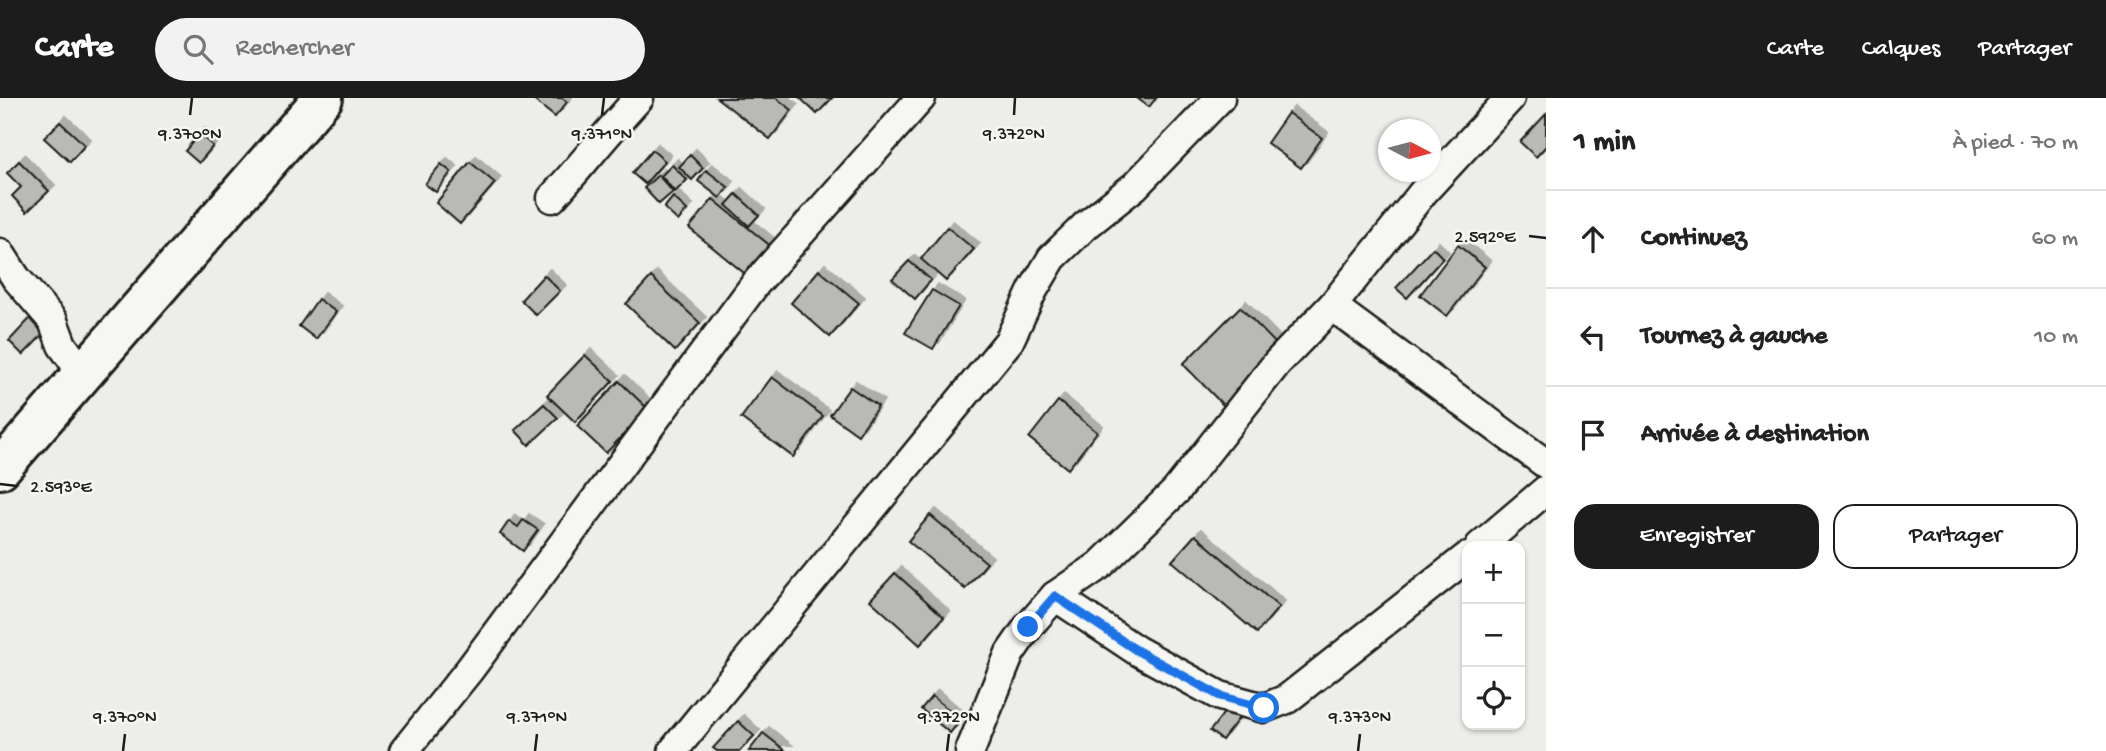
<!DOCTYPE html>
<html lang="fr">
<meta charset="utf-8">
<style>
:root{--surface:#fff;--page:#f2f2f2;--text:#222;--muted:#767676;--line:#e0e0e0;--accent:#1c1c1c}
body{margin:0;font-family:"Gochi Hand",sans-serif;background:var(--page);color:var(--text)}
.controls{position:absolute;right:21px;bottom:21px;display:grid;overflow:hidden;border-radius:14px;box-shadow:0 2px 5px #0004}
.controls button{width:63px;height:63px;display:grid;place-items:center;padding:0;border:0;border-bottom:2px solid var(--line);background:var(--surface);color:var(--text);font:35px sans-serif}
.compass{position:absolute;left:1378px;top:21px;width:63px;height:63px;border-radius:50%;background:var(--surface);box-shadow:0 2px 5px #0004;rotate:96deg}
.stop{position:absolute;width:21px;height:21px;margin:-16px;border:5px solid #1a73e8;border-radius:50%;background:#fff}
.stop.end{background:#1a73e8;border-color:#fff;box-shadow:0 2px 7px #0008}
.list{margin:0;padding:0;list-style:none}
h2{display:flex;justify-content:space-between;align-items:center;height:91px;margin:0;padding:0 28px;font-size:30px}
h2 small{font-size:23px;font-weight:400;color:var(--muted)}
.list li{display:grid;grid-template-columns:46px 1fr auto;gap:21px;align-items:center;box-sizing:border-box;height:98px;padding:0 28px;border-top:2px solid var(--line)}
.list b{display:block;font-size:26px;white-space:nowrap}
.list em{font-size:23px;font-style:normal;color:var(--muted)}
.actions{display:flex;gap:14px;padding:21px 28px}
.actions a{flex:1;padding:16px 0;border:2px solid var(--accent);border-radius:21px;text-align:center;font-size:24px;color:var(--accent)}
.actions .main{background:var(--accent);color:#fff}
.icon{flex:none;width:38px;height:38px;fill:none;stroke:currentColor;stroke-width:2;stroke-linecap:round;stroke-linejoin:round}
.map{position:relative;flex:none;width:1546px;height:653px;overflow:hidden}
header{display:flex;align-items:center;gap:42px;box-sizing:border-box;height:98px;padding:0 35px;background:var(--accent);color:#fff}
header strong{font-size:33px}
nav{display:flex;gap:38px;margin-inline-start:auto;font-size:24px}
.search{width:490px;height:63px;background:var(--page);display:flex;align-items:center;gap:18px;box-sizing:border-box;padding:0 24px;border-radius:38px;color:var(--muted);font-size:26px}
main{display:flex}
aside{flex:1;background:var(--surface)}
.map>svg:first-child{display:block}
</style>
<header>
<strong>Carte</strong>
<div class="search"><svg class="icon" aria-label="search" viewBox="0 0 24 24"><circle cx="10" cy="10" r="6"/><path d="M15 15l6 6"/></svg>Rechercher</div>
<nav><a>Carte</a><a>Calques</a><a>Partager</a></nav>
</header>
<main>
<div class="map">
<svg width="1546" height="653" viewBox="0 0 1546 653">
<defs>
<filter id="shadow"><feDropShadow dx="6" dy="-6" stdDeviation="0" flood-color="#0004"/></filter>
</defs>
<rect width="100%" height="100%" fill="#edede9"/>
<filter id="ink" filterUnits="userSpaceOnUse"><feTurbulence type="fractalNoise" baseFrequency=".0143" numOctaves="2"/><feDisplacementMap in="SourceGraphic" scale="14" xChannelSelector="R" yChannelSelector="G"/><feConvolveMatrix kernelMatrix="1 2 1 2 8 2 1 2 1" color-interpolation-filters="sRGB"/></filter>
<g filter="url(#ink)">
<!-- building -->
<g fill="#b9b9b6" stroke="#1c1c1c" stroke-width="2" filter="url(#shadow)">
<polygon points="531,0 562,0 567,4 555,19"/>
<polygon points="717,0 776,0 792,12 770,41"/>
<polygon points="800,0 832,0 817,16"/>
<polygon points="1137,0 1156,0 1149,9"/>
<polygon points="1288,15 1322,40 1301,70 1267,45"/>
<polygon points="1546,16 1546,48 1536,59 1520,44"/>
<polygon points="60,24 85,47 70,64 44,40"/>
<polygon points="199,36 213,48 199,65 185,53"/>
<polygon points="652,52 665,63 645,86 632,75"/>
<polygon points="690,57 703,70 692,82 679,69"/>
<polygon points="19,63 49,93 27,114 12,98 21,89 7,75"/>
<polygon points="470,64 495,85 460,126 436,105"/>
<polygon points="441,66 451,74 436,94 425,86"/>
<polygon points="672,67 687,82 675,94 661,78"/>
<polygon points="706,72 728,89 720,100 698,83"/>
<polygon points="658,77 673,94 659,106 644,90"/>
<polygon points="736,96 759,117 749,128 726,107"/>
<polygon points="673,99 687,112 678,123 664,110"/>
<polygon points="713,101 773,150 749,179 689,130"/>
<polygon points="947,129 974,151 946,183 921,161"/>
<polygon points="1458,147 1485,169 1447,218 1420,197"/>
<polygon points="1433,150 1443,160 1407,200 1396,190"/>
<polygon points="909,163 931,182 915,201 892,181"/>
<polygon points="819,172 859,205 830,239 791,205"/>
<polygon points="544,177 560,193 536,217 521,202"/>
<polygon points="651,179 700,225 675,253 626,206"/>
<polygon points="932,192 959,208 933,251 905,235"/>
<polygon points="318,201 336,214 316,241 299,228"/>
<polygon points="1240,209 1283,253 1226,310 1183,266"/>
<polygon points="38,212 52,227 23,257 9,243"/>
<polygon points="585,257 613,283 575,324 547,297"/>
<polygon points="772,279 823,318 793,359 741,320"/>
<polygon points="619,283 648,311 606,355 577,328"/>
<polygon points="850,289 878,308 858,337 830,317"/>
<polygon points="1058,303 1097,334 1068,371 1029,340"/>
<polygon points="544,306 558,320 529,347 515,332"/>
<polygon points="930,417 987,465 965,491 908,443"/>
<polygon points="523,422 538,432 523,453 500,436 509,423 518,429"/>
<polygon points="1195,437 1279,509 1257,535 1172,463"/>
<polygon points="895,475 944,519 920,547 870,502"/>
<polygon points="932,598 961,622 950,635 921,611"/>
<polygon points="1233,603 1245,612 1222,642 1210,633"/>
<polygon points="738,623 754,638 740,653 717,653 713,650"/>
<polygon points="763,635 786,653 749,653"/>
</g>
<g fill="none" stroke-linecap="round" stroke-linejoin="round">
<defs>
<g id="street">
<path d="M552,100C582,67 609,32 639,0"/>
<polyline points="0,155 16,180 53,223 62,247 83,276"/>
<polyline points="1332,208 1546,366"/>
<polyline points="1480,448 1546,392"/>
<polyline points="1055,498 1136,552 1220,598 1264,610 1287,601 1467,459"/>
<polyline points="404,653 470,571 756,185 921,0"/>
<polyline points="673,653 1009,243 1033,192 1052,160 1085,128 1135,88 1220,0"/>
<polyline points="970,653 1010,555 1028,529 1055,498 1100,467 1176,393 1277,265 1332,208 1425,92 1510,0"/>
</g>
<polyline id="secondary" points="0,371 323,0"/>
</defs>
<!-- street casing -->
<use href="#street" stroke="#1c1c1c" stroke-width="33"/>
<!-- secondary casing -->
<use href="#secondary" stroke="#1c1c1c" stroke-width="44"/>
<!-- street -->
<use href="#street" stroke="#f6f6f2" stroke-width="28"/>
<!-- secondary -->
<use href="#secondary" stroke="#f6f6f2" stroke-width="38"/>
</g>
</g>
<g fill="none" stroke-linecap="round" stroke-linejoin="round" filter="url(#ink)">
<!-- route -->
<polyline stroke="#1a73e8" stroke-width="9" points="1028,529 1055,498 1136,552 1220,598 1264,610"/>
</g>
<!-- ticks -->
<path fill="none" stroke="#1c1c1c" stroke-width="2.5" d="M190,17L192,0M602,17L604,0M1014,17L1015,0M1529,138L1546,140M0,386L17,388M123,653L125,636M535,653L537,636M947,653L949,636M1358,653L1360,636"/>
<g font-size="18" text-anchor="middle" fill="#1c1c1c" stroke="#f6f6f2" stroke-width="5" stroke-linejoin="round" paint-order="stroke">
<text x="190" y="41">9.370°N</text>
<text x="602" y="41">9.371°N</text>
<text x="1014" y="41">9.372°N</text>
<text x="1485" y="144">2.592°E</text>
<text x="61" y="394">2.593°E</text>
<text x="125" y="624">9.370°N</text>
<text x="537" y="624">9.371°N</text>
<text x="949" y="624">9.372°N</text>
<text x="1360" y="624">9.373°N</text>
</g>
</svg>
<div class="controls">
<button>+</button>
<button>−</button>
<button><svg class="icon" aria-label="locate" viewBox="0 0 24 24"><circle cx="12" cy="12" r="6"/><path d="M12 2v4M12 18v4M2 12h4M18 12h4"/></svg></button>
</div>
<svg class="compass" viewBox="-18 -18 36 36"><path d="M0-13l5 13h-10z" fill="#e53935"/><path d="M0 13l5-13h-10z" fill="#767676"/></svg>
<div class="stop" style="left:1264px;top:610px"></div>
<div class="stop end" style="left:1028px;top:529px"></div>
</div>
<aside>
<h2>1 min<small>À pied · 70 m</small></h2>
<ul class="list">
<li><svg class="icon" aria-label="ahead" viewBox="0 0 24 24"><path d="M12 20V5M6 11l6-6 6 6"/></svg><div><b>Continuez</b></div><em>60 m</em></li>
<li><svg class="icon" aria-label="left" viewBox="0 0 24 24"><path d="M17 20v-9H6M10 6l-5 5 5 5"/></svg><div><b>Tournez à gauche</b></div><em>10 m</em></li>
<li><svg class="icon" aria-label="arrive" viewBox="0 0 24 24"><path d="M6 21V4h12l-3 4 3 4H6"/></svg><div><b>Arrivée à destination</b></div></li>
</ul>
<div class="actions"><a class="main">Enregistrer</a><a>Partager</a></div>
</aside>
</main>
